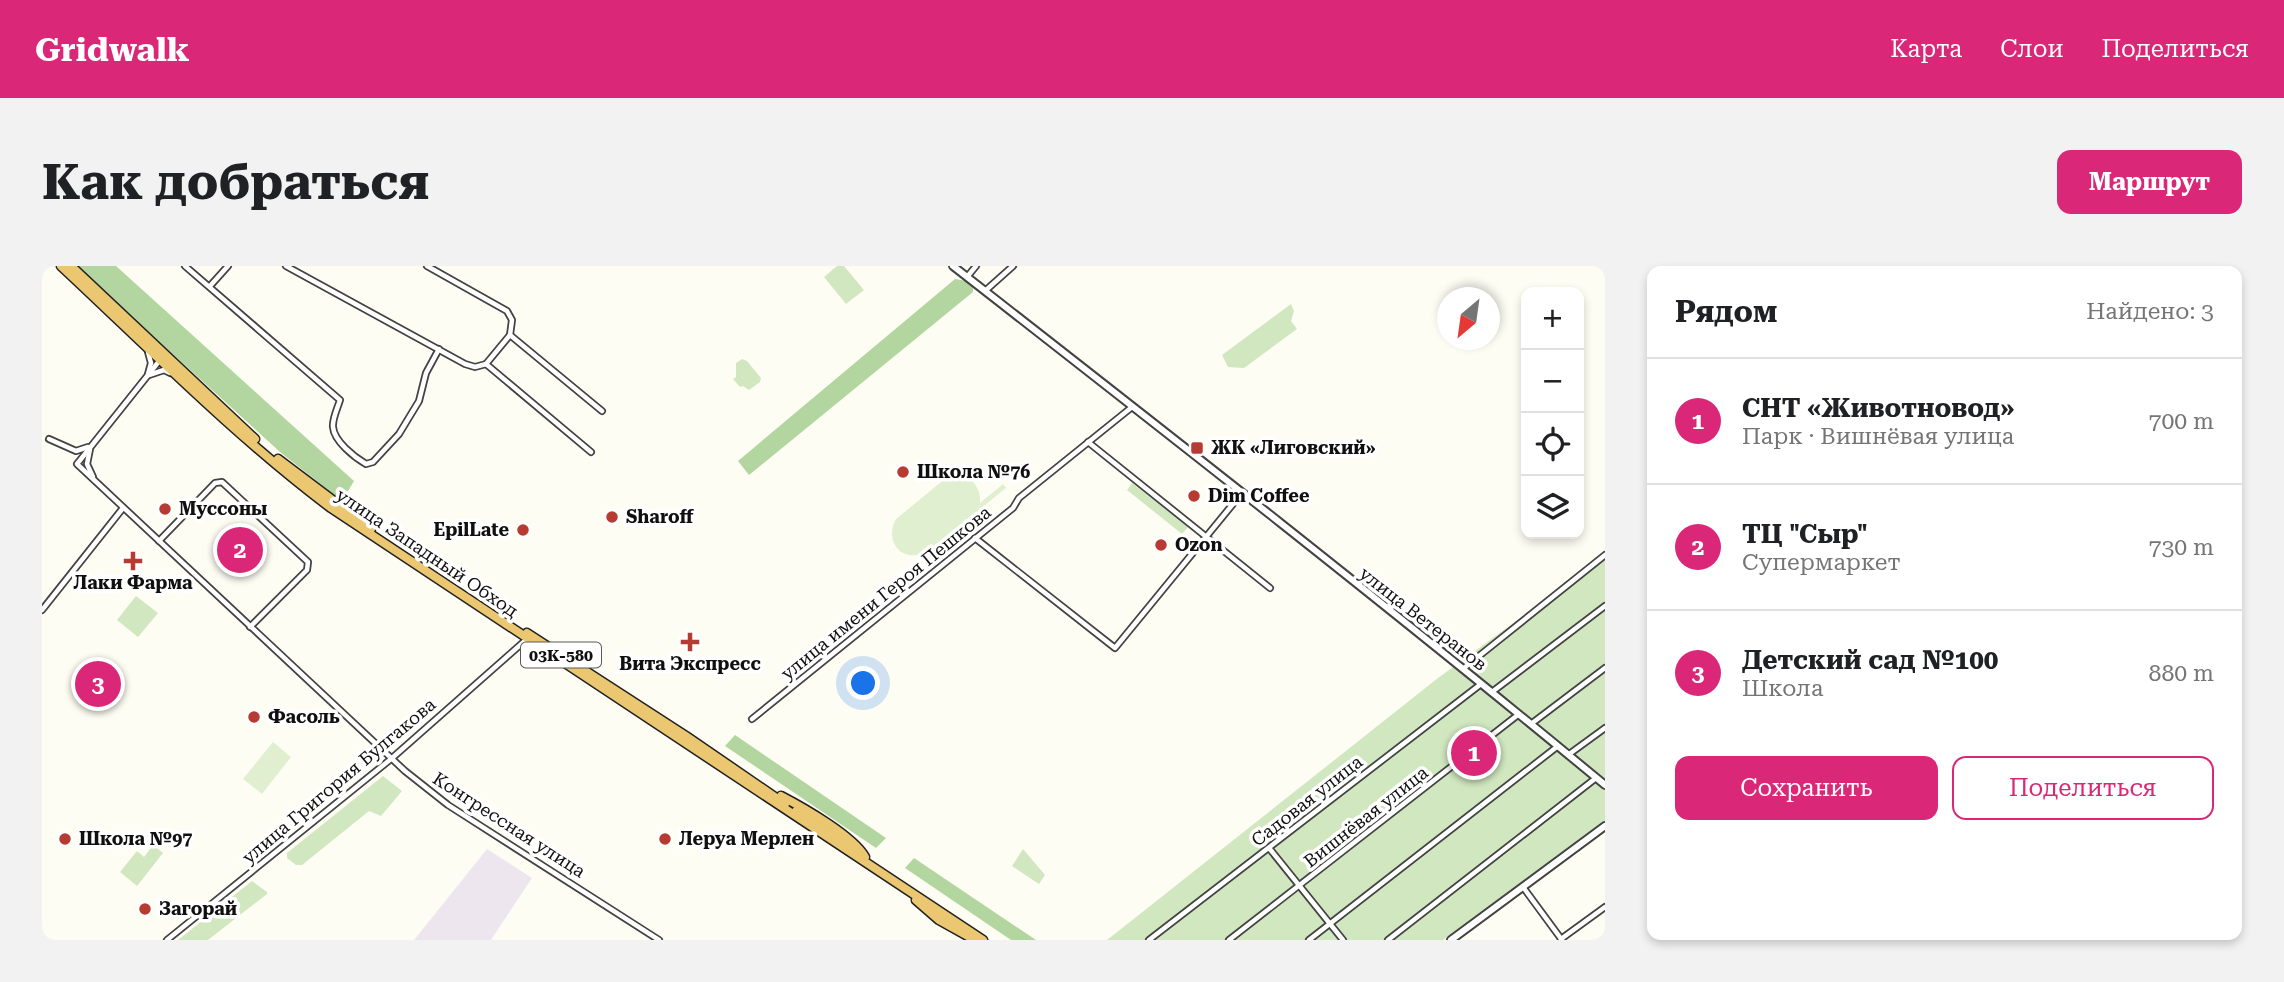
<!DOCTYPE html>
<html lang="ru">
<meta charset="utf-8">
<style>
:root{--surface:#fff;--page:#f2f2f2;--text:#202124;--muted:#757577;--line:#e0e0e0;--accent:#db2777}
body{margin:0;font-family:"Roboto Serif",serif;background:var(--page);color:var(--text)}
.controls{position:absolute;right:21px;top:21px;display:grid;overflow:hidden;border-radius:14px;box-shadow:0 4px 10px #0003}
.controls button{width:63px;height:63px;display:grid;place-items:center;padding:0;border:0;border-bottom:2px solid var(--line);background:var(--surface);color:var(--text);font:35px sans-serif}
.compass{position:absolute;left:1395px;top:21px;width:63px;height:63px;border-radius:50%;background:var(--surface);box-shadow:0 4px 10px #0003;rotate:209deg}
.you{position:absolute;left:822px;top:418px;width:24px;height:24px;margin:-18px;border:5px solid #fff;border-radius:50%;background:#1a73e8;box-shadow:0 0 0 10px #1a73e833}
.badge{display:grid;place-items:center;width:46px;height:46px;border-radius:50%;background:var(--accent);color:#fff;font-size:23px;font-weight:700}
.pin{position:absolute;translate:-50% -50%;border:4px solid #fff;box-shadow:0 2px 7px #0006}
.list{margin:0;padding:0;list-style:none}
h2{display:flex;justify-content:space-between;align-items:center;height:91px;margin:0;padding:0 28px;font-size:30px}
h2 small{font-size:23px;font-weight:400;color:var(--muted)}
.list li{display:grid;grid-template-columns:46px 1fr auto;gap:21px;align-items:center;box-sizing:border-box;height:126px;padding:0 28px;border-top:2px solid var(--line)}
.list b{display:block;font-size:26px;white-space:nowrap}
.list p{margin:0;font-size:23px;white-space:nowrap;color:var(--muted)}
.list em{font-size:23px;font-style:normal;color:var(--muted)}
.actions{display:flex;gap:14px;padding:21px 28px}
.actions a{flex:1;padding:16px 0;border:2px solid var(--accent);border-radius:14px;text-align:center;font-size:24px;color:var(--accent)}
.actions .main{background:var(--accent);color:#fff}
.icon{flex:none;width:38px;height:38px;fill:none;stroke:currentColor;stroke-width:2;stroke-linecap:round;stroke-linejoin:round}
.map{position:relative;flex:none;width:1563px;height:674px;overflow:hidden;border-radius:14px}
header{display:flex;align-items:center;gap:42px;box-sizing:border-box;height:98px;padding:0 35px;background:var(--accent);color:#fff}
header strong{font-size:33px}
nav{display:flex;gap:38px;margin-inline-start:auto;font-size:24px}
.intro{display:flex;align-items:center;justify-content:space-between;box-sizing:border-box;height:168px;padding:0 42px}
h1{margin:0;font-size:49px}
.button{padding:18px 32px;border-radius:14px;background:var(--accent);color:#fff;font-size:24px;font-weight:700}
main{display:flex;gap:42px;padding:0 42px}
aside{flex:1;background:var(--surface);border-radius:14px;box-shadow:0 4px 10px #0003}
.map>svg:first-child{display:block}
</style>
<header>
<strong>Gridwalk</strong>
<nav><a>Карта</a><a>Слои</a><a>Поделиться</a></nav>
</header>
<div class="intro"><h1>Как добраться</h1><a class="button">Маршрут</a></div>
<main>
<div class="map">
<svg width="1563" height="674" viewBox="0 0 1563 674">
<rect width="100%" height="100%" fill="#fefdf4"/>
<!-- industrial -->
<polygon fill="#eee6ee" points="445,583 490,612 449,674 372,674"/>
<!-- green -->
<g fill="#d0e7c0">
<polygon points="795,0 802,0 822,24 804,38 782,11"/>
<polygon points="1249,38 1252,45 1249,55 1255,63 1202,102 1186,101 1180,89"/>
<polygon points="700,93 705,95 719,112 718,116 707,124 701,120 698,121 691,113 694,111 694,97"/>
<polygon points="1090,217 1146,261 1140,268 1085,224"/>
<polygon points="1563,290 1563,562 1401,674 1065,674 1396,412"/>
<polygon points="94,330 116,347 96,371 75,354"/>
<polygon points="341,510 360,525 339,550 327,545 260,599 254,599 245,592 245,587"/>
<polygon points="111,579 121,587 95,620 78,606 95,585 102,591"/>
<polygon points="981,583 1003,609 997,618 970,600"/>
<polygon points="210,615 225,626 225,628 166,674 136,674"/>
</g>
<!-- forest -->
<g fill="#b3d6a0">
<polygon points="34,0 74,0 312,215 300,235 238,186"/>
<polygon points="913,13 931,16 931,26 707,209 696,195"/>
<polygon points="693,469 844,572 834,582 683,480"/>
<polygon points="872,592 994,674 969,674 863,602"/>
</g>
<!-- pitch -->
<g fill="#e1efd1">
<path d="M917,209C932,213 939,222 938,237L961,218L964,222L880,290L879,288C856,295 843,272 854,253L904,212Z"/>
<polygon points="231,476 249,491 220,528 201,513"/>
</g>
<g fill="none" stroke-linecap="round" stroke-linejoin="round">
<defs>
<g id="minor">
<path d="M143,0L298,134C296,141 290,153 291,161C292,175 312,191 324,198L331,196L357,168L377,135L384,107L397,83"/>
<polyline points="244,0 423,98 433,101 444,98 549,186"/>
<polyline points="385,0 465,45 470,54 468,69 444,98"/>
<polyline points="925,11 934,0"/>
<polyline points="168,20 186,0"/>
<polyline points="943,25 971,0"/>
<polyline points="468,69 560,145"/>
<polyline points="118,94 35,198 363,505 406,539 617,674"/>
<polyline points="106,108 109,97 106,86"/>
<polyline points="107,109 122,104 128,107"/>
<polyline points="7,173 34,185 46,181"/>
<polyline points="1046,176 1228,322"/>
<polyline points="48,183 45,198 51,211"/>
<polyline points="933,272 1073,382 1200,227"/>
<polyline points="117,275 173,217 180,216 266,296 265,304 208,361"/>
<polyline points="0,344 81,242"/>
<polyline points="1422,402 1563,289"/>
<polyline points="1450,426 1563,340"/>
<polyline points="710,453 971,242 977,232 1090,141"/>
<polyline points="1489,458 1563,402"/>
<polyline points="1526,489 1563,462"/>
<polyline points="1227,582 1301,674"/>
<polyline points="1481,621 1520,674"/>
<polyline points="1519,673 1563,641"/>
<polyline points="125,674 349,493 485,373"/>
<polyline points="1107,674 1439,418"/>
<polyline points="1187,674 1477,448"/>
<polyline points="1267,674 1516,480"/>
<polyline points="1346,674 1554,512"/>
</g>
<g id="tertiary">
<path d="M911,0C1130,171 1349,342 1563,519"/>
<polyline points="1409,674 1563,560"/>
</g>
<g id="trunk">
<path d="M19,0C107,82 193,170 289,242L941,674"/>
<polyline points="29,0 213,173"/>
<polyline points="236,193 329,263"/>
<polyline points="485,367 644,470 743,538"/>
<path d="M739,530C762,542 811,570 823,591"/>
<polyline points="754,545 816,587"/>
<polyline points="874,634 897,654 933,674"/>
</g>
</defs>
<!-- minor casing -->
<use href="#minor" stroke="#434343" stroke-width="8"/>
<!-- tertiary casing -->
<use href="#tertiary" stroke="#434343" stroke-width="10"/>
<!-- trunk casing -->
<use href="#trunk" stroke="#212121" stroke-width="11"/>
<!-- minor -->
<use href="#minor" stroke="#fff" stroke-width="4.5"/>
<!-- tertiary -->
<use href="#tertiary" stroke="#fff" stroke-width="6"/>
<!-- trunk -->
<use href="#trunk" stroke="#eac770" stroke-width="8"/>
</g>
<!-- markers -->
<g fill="#b53b33" stroke="#fff" stroke-width="2.5">
<rect x="1148" y="175" width="14" height="14" rx="3.5"/>
<circle cx="861" cy="206" r="7"/>
<circle cx="1152" cy="230" r="7"/>
<circle cx="123" cy="243" r="7"/>
<circle cx="570" cy="251" r="7"/>
<circle cx="481" cy="264" r="7"/>
<circle cx="1119" cy="279" r="7"/>
<path d="M87.5 284.5h7v7h7v7h-7v7h-7v-7h-7v-7h7z"/>
<path d="M644.5 365.5h7v7h7v7h-7v7h-7v-7h-7v-7h7z"/>
<circle cx="212" cy="451" r="7"/>
<circle cx="23" cy="573" r="7"/>
<circle cx="623" cy="573" r="7"/>
<circle cx="103" cy="643" r="7"/>
</g>
<g text-anchor="middle" stroke-width="7" stroke-linejoin="round" paint-order="stroke">
<!-- shield labels -->
<rect fill="#fff" stroke="#585858" stroke-width="2" x="479" y="376.5" width="80" height="25" rx="5"/>
<g font-size="16" font-weight="bold" fill="#101010">
<text x="519" y="395">03К-580</text>
</g>
<!-- poi labels -->
<g font-size="18" font-weight="bold" fill="#101010" stroke="#fff" text-anchor="start">
<text x="1169" y="188">ЖК «Лиговский»</text>
<text x="875" y="212">Школа №76</text>
<text x="1166" y="236">Dim Coffee</text>
<text x="137" y="249">Муссоны</text>
<text x="584" y="257">Sharoff</text>
<text x="467" y="270" text-anchor="end">EpilLate</text>
<text x="1133" y="285">Ozon</text>
<text x="91" y="323" text-anchor="middle">Лаки Фарма</text>
<text x="648" y="404" text-anchor="middle">Вита Экспресс</text>
<text x="226" y="457">Фасоль</text>
<text x="37" y="579">Школа №97</text>
<text x="637" y="579">Леруа Мерлен</text>
<text x="117" y="649">Загорай</text>
</g>
<!-- street labels -->
<g font-size="18" fill="#101010" stroke="#fff">
<text transform="translate(385 287) rotate(34)" y="6">улица Западный Обход</text>
<text transform="translate(844 327) rotate(-39)" y="6">улица имени Героя Пешкова</text>
<text transform="translate(1381 353) rotate(38)" y="6">улица Ветеранов</text>
<text transform="translate(297 515) rotate(-40)" y="6">улица Григория Булгакова</text>
<text transform="translate(1265 535) rotate(-38)" y="6">Садовая улица</text>
<text transform="translate(1324 551) rotate(-38)" y="6">Вишнёвая улица</text>
<text transform="translate(467 559) rotate(33)" y="6">Конгрессная улица</text>
</g>
</g>
</svg>
<div class="controls">
<button>+</button>
<button>−</button>
<button><svg class="icon" aria-label="locate" viewBox="0 0 24 24"><circle cx="12" cy="12" r="6"/><path d="M12 2v4M12 18v4M2 12h4M18 12h4"/></svg></button>
<button><svg class="icon" aria-label="layers" viewBox="0 0 24 24"><path d="M12 4l9 5-9 5-9-5zM3 14l9 5 9-5"/></svg></button>
</div>
<svg class="compass" viewBox="-18 -18 36 36"><path d="M0-13l5 13h-10z" fill="#e53935"/><path d="M0 13l5-13h-10z" fill="#757577"/></svg>
<div class="you"></div>
<div class="pin badge" style="left:1432px;top:487px">1</div>
<div class="pin badge" style="left:198px;top:284px">2</div>
<div class="pin badge" style="left:56px;top:418px">3</div>
</div>
<aside>
<h2>Рядом<small>Найдено: 3</small></h2>
<ul class="list">
<li><span class="badge">1</span><div><b>СНТ «Животновод»</b><p>Парк · Вишнёвая улица</p></div><em>700 m</em></li>
<li><span class="badge">2</span><div><b>ТЦ &quot;Сыр&quot;</b><p>Супермаркет</p></div><em>730 m</em></li>
<li><span class="badge">3</span><div><b>Детский сад №100</b><p>Школа</p></div><em>880 m</em></li>
</ul>
<div class="actions"><a class="main">Сохранить</a><a>Поделиться</a></div>
</aside>
</main>
